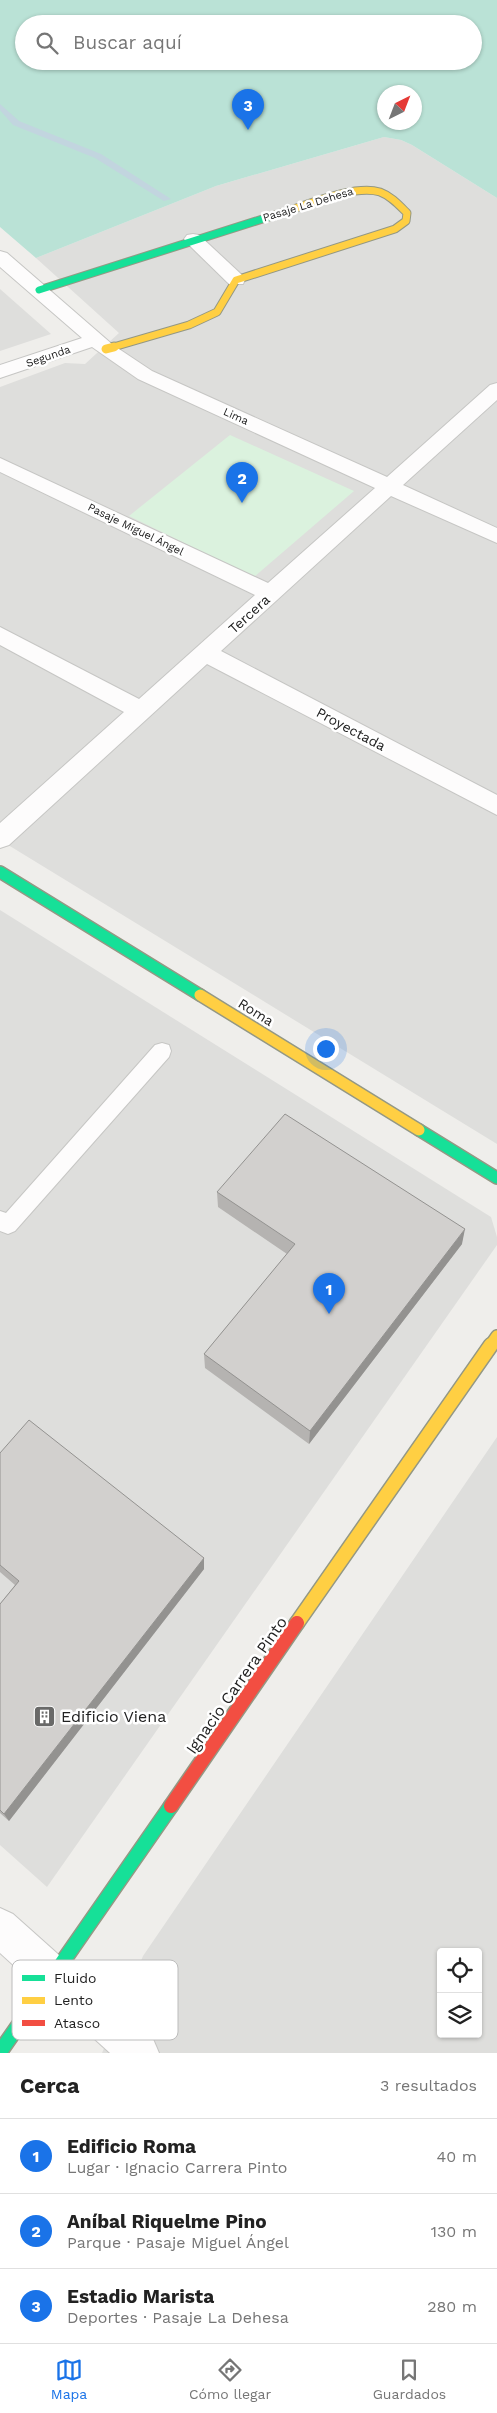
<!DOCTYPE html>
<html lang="es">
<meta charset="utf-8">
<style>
:root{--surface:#fff;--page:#f2f2f2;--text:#222;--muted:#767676;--line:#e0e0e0;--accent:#1a73e8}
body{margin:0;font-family:"Work Sans",sans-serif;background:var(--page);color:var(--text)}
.controls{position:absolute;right:15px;bottom:15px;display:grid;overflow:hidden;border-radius:5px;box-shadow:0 1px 4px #0004}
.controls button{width:45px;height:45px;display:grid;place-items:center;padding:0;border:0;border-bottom:1px solid var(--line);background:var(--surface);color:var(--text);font:25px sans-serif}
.compass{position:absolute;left:377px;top:85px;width:45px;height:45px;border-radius:50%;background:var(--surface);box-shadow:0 1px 4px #0004;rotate:42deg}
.you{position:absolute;left:325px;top:1048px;width:18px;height:18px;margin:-12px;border:4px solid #fff;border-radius:50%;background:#1a73e8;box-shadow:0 0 0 8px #1a73e833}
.badge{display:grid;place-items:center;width:32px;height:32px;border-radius:50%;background:var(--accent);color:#fff;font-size:16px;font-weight:700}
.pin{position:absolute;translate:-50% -41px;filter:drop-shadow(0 1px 2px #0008)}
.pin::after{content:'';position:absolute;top:26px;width:18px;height:15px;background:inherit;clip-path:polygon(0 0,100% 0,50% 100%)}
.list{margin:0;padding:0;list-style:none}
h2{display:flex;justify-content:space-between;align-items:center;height:65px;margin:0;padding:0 20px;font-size:21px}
h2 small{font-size:16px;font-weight:400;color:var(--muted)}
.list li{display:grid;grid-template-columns:32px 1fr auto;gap:15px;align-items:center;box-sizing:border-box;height:75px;padding:0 20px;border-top:1px solid var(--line)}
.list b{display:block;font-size:19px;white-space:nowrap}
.list p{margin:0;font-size:16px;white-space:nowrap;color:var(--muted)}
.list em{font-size:16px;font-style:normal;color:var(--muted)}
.icon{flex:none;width:28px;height:28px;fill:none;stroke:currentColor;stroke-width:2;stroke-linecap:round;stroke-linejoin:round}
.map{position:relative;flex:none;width:497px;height:2053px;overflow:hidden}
.search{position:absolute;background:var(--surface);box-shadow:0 1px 4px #0004;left:15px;right:15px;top:15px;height:55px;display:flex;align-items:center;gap:12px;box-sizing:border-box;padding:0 18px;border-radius:28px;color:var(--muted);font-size:19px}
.sheet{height:290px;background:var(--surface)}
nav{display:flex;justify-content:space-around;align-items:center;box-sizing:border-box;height:70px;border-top:1px solid var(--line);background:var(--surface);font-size:14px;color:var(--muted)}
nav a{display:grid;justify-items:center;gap:2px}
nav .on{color:var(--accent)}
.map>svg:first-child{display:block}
</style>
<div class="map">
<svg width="497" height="2053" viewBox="0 0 497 2053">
<rect width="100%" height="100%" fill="#efeeeb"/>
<!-- residential -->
<g fill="#dededc" fill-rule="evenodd">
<polygon points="384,137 401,140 412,145 497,198 497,1144 0,840 0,387 65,363 85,364 119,333 36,258 216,186"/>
<polygon points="0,289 51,334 0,351"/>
<polygon points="0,910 491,1217 497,1237 497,1245 47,1887 0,1845"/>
<path d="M497,1437V2053H102L143,1956ZM441,1952H478V2034H441Z"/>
</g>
<!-- park -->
<polygon fill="#dbf2de" points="230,435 354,491 254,577 129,516"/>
<!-- pitch -->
<path fill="#bae2d6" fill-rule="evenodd" d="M0,0H497V198L412,145L401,140L384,137L216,186L36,258L0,227ZM24,24H473V61H24ZM384,92H414V122H384Z"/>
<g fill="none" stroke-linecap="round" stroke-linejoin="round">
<!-- stream -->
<polygon fill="#c2d5df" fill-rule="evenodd" points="0,104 19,121 101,154 171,199 164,201 95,158 13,125 0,110"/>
<defs>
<polygon id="lane" points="162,1043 169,1045 171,1051 169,1057 15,1231 8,1234 0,1231 0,1211 6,1213 155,1045"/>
<g id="street">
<polygon points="193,234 199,235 243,276 245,280 243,284 229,284 187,243 184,239 187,235"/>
<polygon points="0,251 7,253 113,345 152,371 387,477 490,385 497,383 497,400 403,485 497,528 497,543 391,496 221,651 497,795 497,815 207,664 9,845 0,848 0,823 124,712 0,645 0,627 139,699 255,595 0,472 0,458 268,583 375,488 138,379 92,347 0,378 0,365 82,338 0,267"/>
<polygon points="0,1908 13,1914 153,2039 159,2053 110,2053 0,1953"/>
</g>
<polyline id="fast-far2" points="39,290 275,215"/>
<g id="fast-far1">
<polyline points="0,872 200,995"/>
<polyline points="419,1130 497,1178"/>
</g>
<polyline id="fast" points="0,2052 171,1806"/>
<path id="slow-far3" d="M110,348L189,325L217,312L236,280L395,229L406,221L407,213C399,205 391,196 380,192C352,184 303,207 275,215"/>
<polyline id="slow-far2" points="106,349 114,347"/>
<g id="slow-far1">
<polyline points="200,995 419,1130"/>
<polyline points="490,1346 497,1336"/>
</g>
<polyline id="slow" points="297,1623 491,1345"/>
<polyline id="jam" points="171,1806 297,1623"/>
</defs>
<!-- lane casing -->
<use href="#lane" stroke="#c6c6c4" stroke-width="2"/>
<!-- street casing -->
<use href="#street" stroke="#c6c6c4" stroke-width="2"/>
<!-- fast-far2 casing -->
<use href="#fast-far2" stroke="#949884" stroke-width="9"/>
<!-- fast-far1 casing -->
<use href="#fast-far1" stroke="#949884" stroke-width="14"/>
<!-- fast casing -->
<use href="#fast" stroke="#949884" stroke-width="17"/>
<!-- slow-far3 casing -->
<use href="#slow-far3" stroke="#949884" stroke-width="9"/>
<!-- slow-far2 casing -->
<use href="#slow-far2" stroke="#949884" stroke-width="11"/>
<!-- slow-far1 casing -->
<use href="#slow-far1" stroke="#949884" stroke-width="14"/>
<!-- slow casing -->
<use href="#slow" stroke="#949884" stroke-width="17"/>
<!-- jam casing -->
<use href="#jam" stroke="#949884" stroke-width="17"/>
<!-- lane -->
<use href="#lane" fill="#fdfcfc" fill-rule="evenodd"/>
<!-- street -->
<use href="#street" fill="#fdfcfc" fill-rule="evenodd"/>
<!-- fast-far2 -->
<use href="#fast-far2" stroke="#16e098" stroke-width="7"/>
<!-- fast-far1 -->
<use href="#fast-far1" stroke="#16e098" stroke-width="11"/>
<!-- fast -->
<use href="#fast" stroke="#16e098" stroke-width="14"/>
<!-- slow-far3 -->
<use href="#slow-far3" stroke="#ffcf43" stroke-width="7"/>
<!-- slow-far2 -->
<use href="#slow-far2" stroke="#ffcf43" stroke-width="9"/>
<!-- slow-far1 -->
<use href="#slow-far1" stroke="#ffcf43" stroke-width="11"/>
<!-- slow -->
<use href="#slow" stroke="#ffcf43" stroke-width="14"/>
<!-- jam -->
<use href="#jam" stroke="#f24e42" stroke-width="14"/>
</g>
<!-- wall -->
<g fill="#b5b3b1">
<polygon points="217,1192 462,1244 309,1444 205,1368 204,1354 287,1254 218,1207"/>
<polygon points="0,1453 204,1558 204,1569 9,1821 0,1813 0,1604 15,1585 0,1572"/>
</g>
<!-- shaded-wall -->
<g fill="#939290">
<polygon points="465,1229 462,1244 309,1444 310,1431"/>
<polygon points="204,1558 204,1569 9,1821 4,1814"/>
</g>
<!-- building -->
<g fill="#d2d0ce" stroke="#939290">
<polygon points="285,1114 465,1229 310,1431 204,1354 295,1244 217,1192"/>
<polygon points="29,1420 204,1558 4,1814 0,1810 0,1604 19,1581 0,1565 0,1453"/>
</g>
<!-- icons -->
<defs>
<symbol id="building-square" viewBox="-11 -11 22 22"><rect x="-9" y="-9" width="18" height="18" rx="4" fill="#696968" stroke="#fff"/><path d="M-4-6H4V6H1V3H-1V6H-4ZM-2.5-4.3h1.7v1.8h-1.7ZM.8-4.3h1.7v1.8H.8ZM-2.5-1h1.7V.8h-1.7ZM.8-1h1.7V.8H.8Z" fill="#fff"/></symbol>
</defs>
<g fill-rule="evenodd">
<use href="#building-square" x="32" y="1704" width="25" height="25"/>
</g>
<g text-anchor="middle" stroke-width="5" stroke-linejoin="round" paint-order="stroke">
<!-- far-street labels -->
<g font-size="11" fill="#212121" stroke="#fff">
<text transform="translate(308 204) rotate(-17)" y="4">Pasaje La Dehesa</text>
<text transform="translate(48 356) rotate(-19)" y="4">Segunda</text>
<text transform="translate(236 416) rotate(24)" y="4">Lima</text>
<text transform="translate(136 529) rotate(26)" y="4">Pasaje Miguel Ángel</text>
</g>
<!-- street labels -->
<g font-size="14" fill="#212121" stroke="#fff">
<text transform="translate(249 614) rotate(-42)" y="5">Tercera</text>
<text transform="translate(351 729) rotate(28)" y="5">Proyectada</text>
<text transform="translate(256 1012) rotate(32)" y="5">Roma</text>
</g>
<!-- near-street labels -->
<g font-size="16" fill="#212121" stroke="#fff">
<text transform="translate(236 1685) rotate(-55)" y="6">Ignacio Carrera Pinto</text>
</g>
<!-- near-poi labels -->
<g font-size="16" fill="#212121" stroke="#fff" text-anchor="start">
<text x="61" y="1722">Edificio Viena</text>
</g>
</g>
<!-- legend -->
<rect x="12" y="1960" width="166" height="80" rx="8" fill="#fff" stroke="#bcbcbc" stroke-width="1"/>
<rect x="22" y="1975" width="23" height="6" fill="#16e098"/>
<rect x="22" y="1997" width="23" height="7" fill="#ffcf43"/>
<rect x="22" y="2020" width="23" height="6" fill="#f24e42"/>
<g font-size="14" fill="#212121">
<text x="54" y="1983">Fluido</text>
<text x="54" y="2005">Lento</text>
<text x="54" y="2028">Atasco</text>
</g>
</svg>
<div class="controls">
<button><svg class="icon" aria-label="locate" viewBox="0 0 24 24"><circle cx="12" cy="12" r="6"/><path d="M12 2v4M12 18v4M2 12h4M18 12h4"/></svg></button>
<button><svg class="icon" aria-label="layers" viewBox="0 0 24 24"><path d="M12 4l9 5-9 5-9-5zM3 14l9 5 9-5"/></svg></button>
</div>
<svg class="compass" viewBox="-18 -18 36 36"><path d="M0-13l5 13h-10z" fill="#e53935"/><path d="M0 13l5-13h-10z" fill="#767676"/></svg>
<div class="you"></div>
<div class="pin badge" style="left:329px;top:1314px">1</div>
<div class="pin badge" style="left:242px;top:503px">2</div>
<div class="pin badge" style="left:248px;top:130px">3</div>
<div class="search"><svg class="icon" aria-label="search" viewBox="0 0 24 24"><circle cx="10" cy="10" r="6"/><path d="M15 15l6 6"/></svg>Buscar aquí</div>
</div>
<section class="sheet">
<h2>Cerca<small>3 resultados</small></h2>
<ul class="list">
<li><span class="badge">1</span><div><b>Edificio Roma</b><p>Lugar · Ignacio Carrera Pinto</p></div><em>40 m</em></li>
<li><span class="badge">2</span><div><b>Aníbal Riquelme Pino</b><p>Parque · Pasaje Miguel Ángel</p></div><em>130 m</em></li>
<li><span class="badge">3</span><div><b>Estadio Marista</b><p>Deportes · Pasaje La Dehesa</p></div><em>280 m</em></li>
</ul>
</section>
<nav>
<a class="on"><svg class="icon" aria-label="map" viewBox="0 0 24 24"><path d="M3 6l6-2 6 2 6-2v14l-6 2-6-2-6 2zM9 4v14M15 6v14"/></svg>Mapa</a>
<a><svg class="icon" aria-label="directions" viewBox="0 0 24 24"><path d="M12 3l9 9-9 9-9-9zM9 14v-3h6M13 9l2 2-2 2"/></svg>Cómo llegar</a>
<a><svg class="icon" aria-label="saved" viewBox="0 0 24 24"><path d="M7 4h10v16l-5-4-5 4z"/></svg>Guardados</a>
</nav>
